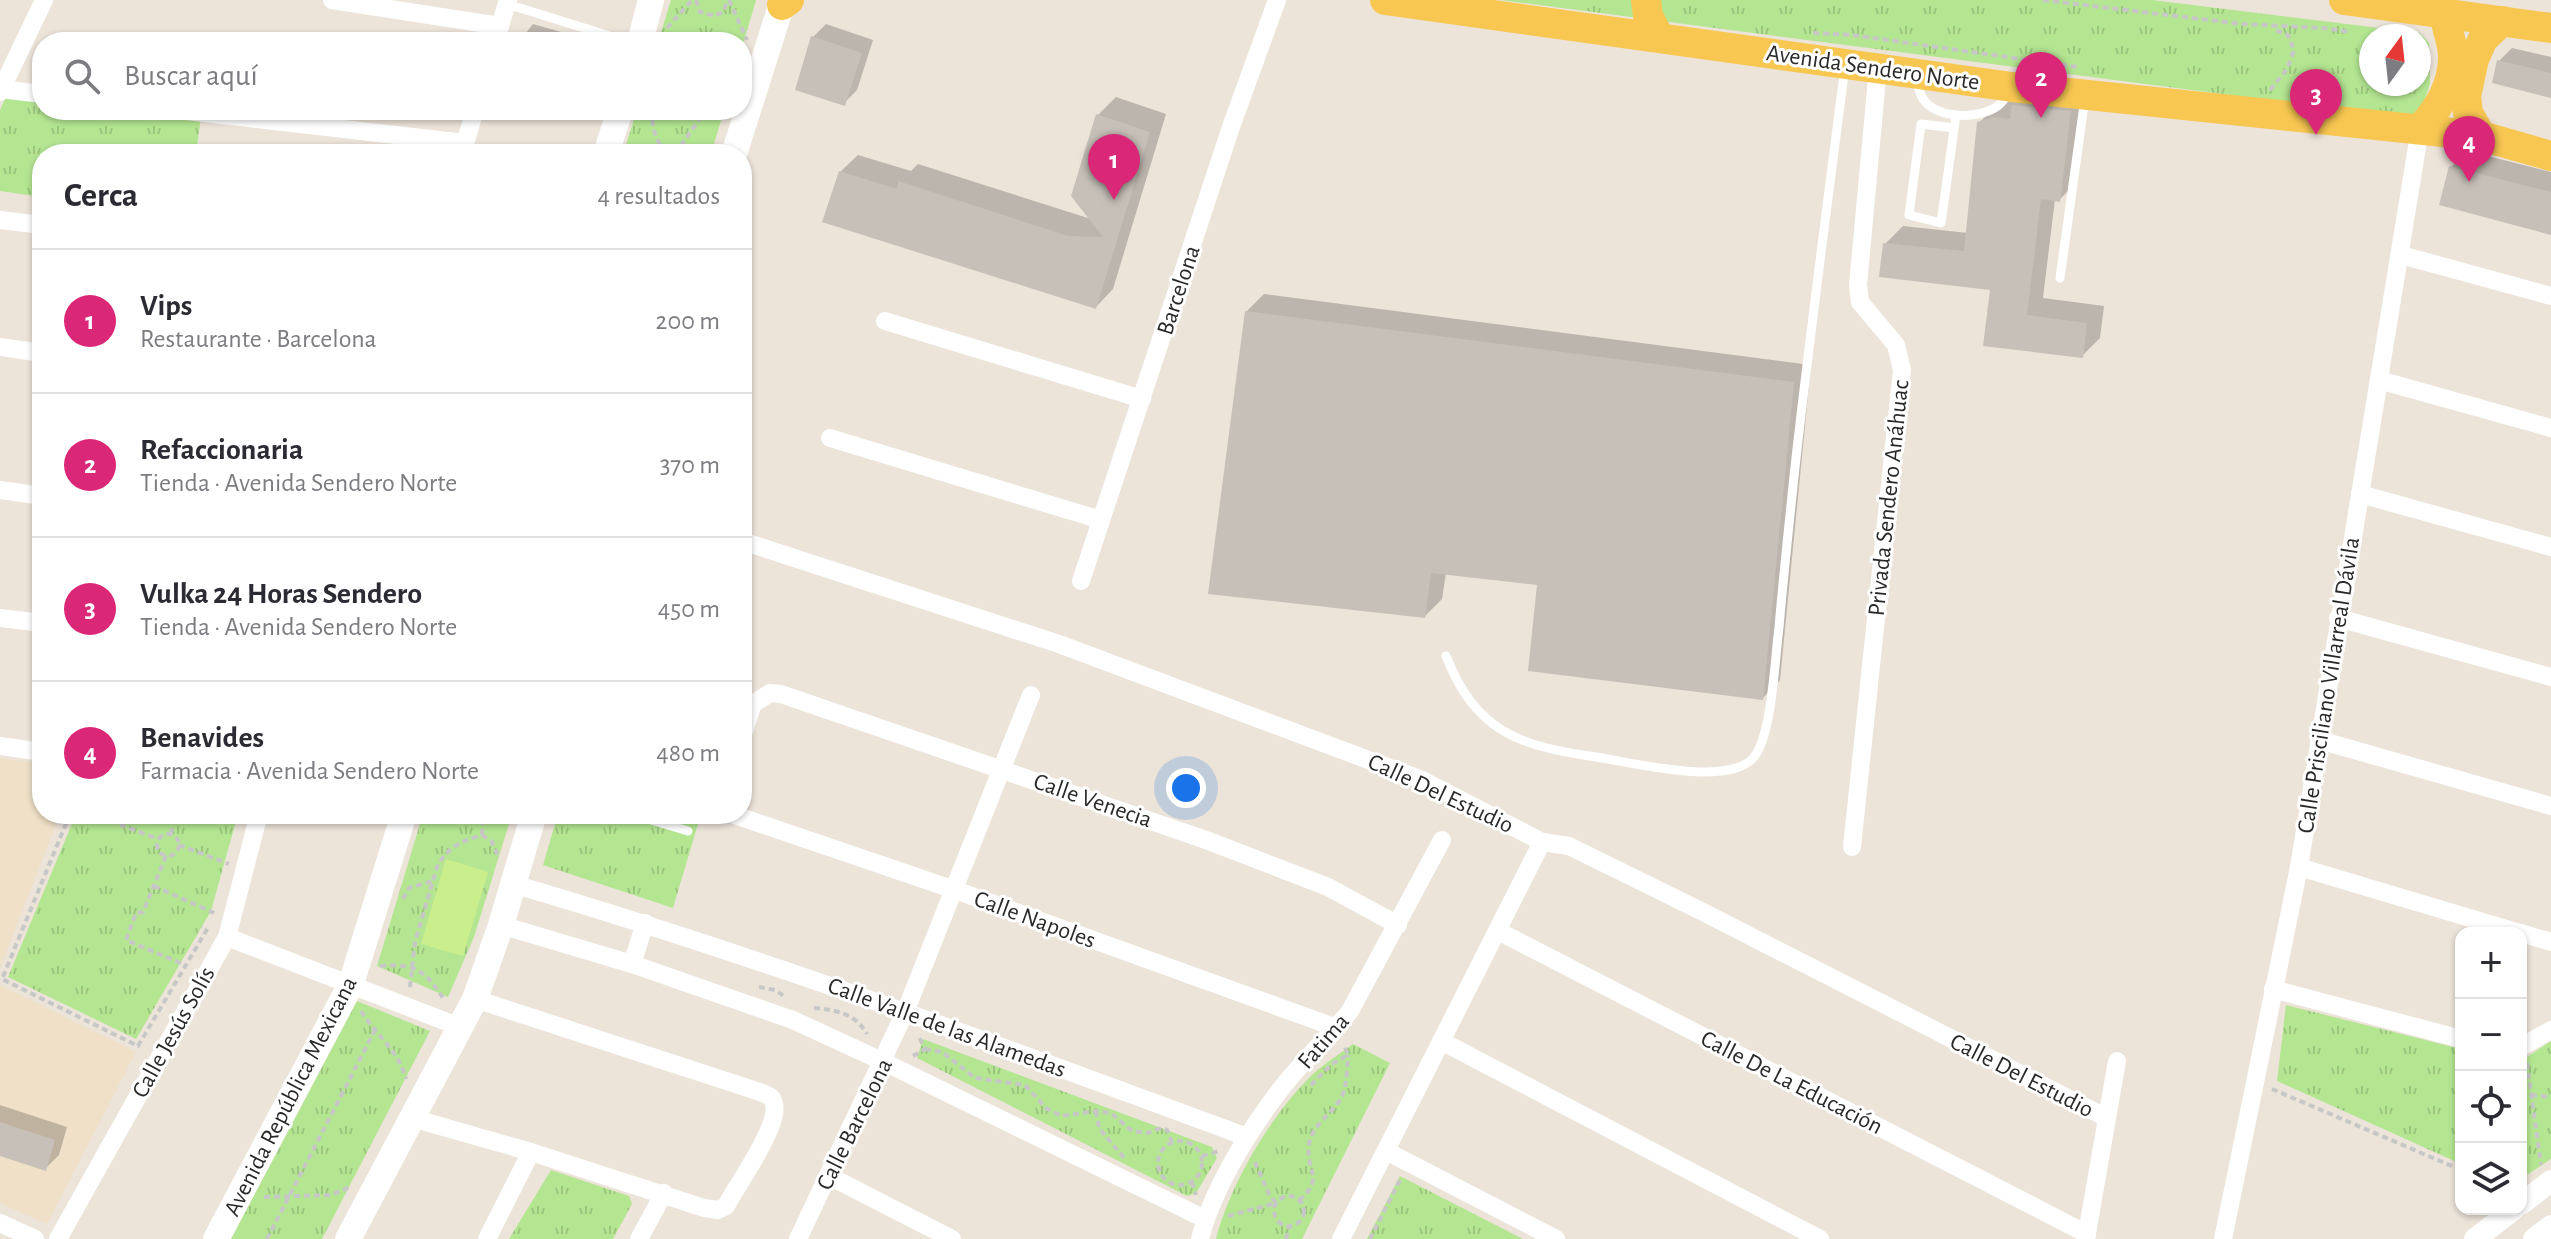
<!DOCTYPE html>
<html lang="es">
<meta charset="utf-8">
<style>
:root{--surface:#fff;--page:#f2f2f3;--text:#2b2b33;--muted:#7c7c81;--line:#e1e1e2;--accent:#db2777}
body{margin:0;font-family:"Alegreya Sans",sans-serif;background:var(--page);color:var(--text)}
.controls{position:absolute;right:24px;bottom:24px;display:grid;overflow:hidden;border-radius:16px;box-shadow:0 2px 6px #0004}
.controls button{width:72px;height:72px;display:grid;place-items:center;padding:0;border:0;border-bottom:2px solid var(--line);background:var(--surface);color:var(--text);font:40px sans-serif}
.compass{position:absolute;left:2359px;top:24px;width:72px;height:72px;border-radius:50%;background:var(--surface);box-shadow:0 2px 6px #0004;rotate:15deg}
.you{position:absolute;left:1186px;top:788px;width:28px;height:28px;margin:-20px;border:6px solid #fff;border-radius:50%;background:#1a73e8;box-shadow:0 0 0 12px #1a73e833}
.badge{display:grid;place-items:center;width:52px;height:52px;border-radius:50%;background:var(--accent);color:#fff;font-size:26px;font-weight:700}
.pin{position:absolute;translate:-50% -66px;filter:drop-shadow(0 2px 4px #0008)}
.pin::after{content:'';position:absolute;top:42px;width:28px;height:24px;background:inherit;clip-path:polygon(0 0,100% 0,50% 100%)}
.list{margin:0;padding:0;list-style:none}
h2{display:flex;justify-content:space-between;align-items:center;height:104px;margin:0;padding:0 32px;font-size:34px}
h2 small{font-size:26px;font-weight:400;color:var(--muted)}
.list li{display:grid;grid-template-columns:52px 1fr auto;gap:24px;align-items:center;box-sizing:border-box;height:144px;padding:0 32px;border-top:2px solid var(--line)}
.list b{display:block;font-size:30px;white-space:nowrap}
.list p{margin:0;font-size:26px;white-space:nowrap;color:var(--muted)}
.list em{font-size:26px;font-style:normal;color:var(--muted)}
.icon{flex:none;width:44px;height:44px;fill:none;stroke:currentColor;stroke-width:2;stroke-linecap:round;stroke-linejoin:round}
.map{position:relative;flex:none;width:2551px;height:1239px;overflow:hidden}
.search{position:absolute;background:var(--surface);box-shadow:0 2px 6px #0004;left:32px;top:32px;width:720px;height:88px;display:flex;align-items:center;gap:20px;box-sizing:border-box;padding:0 28px;border-radius:32px;color:var(--muted);font-size:30px}
.panel{position:absolute;background:var(--surface);box-shadow:0 2px 6px #0004;left:32px;top:144px;width:720px;height:680px;border-radius:32px}
.map>svg:first-child{display:block}
</style>
<div class="map">
<svg width="2551" height="1239" viewBox="0 0 2551 1239">
<defs>
<pattern id="grass-tufts" width="24" height="20" patternUnits="userSpaceOnUse" patternTransform="scale(2)"><rect width="24" height="20" fill="#b4e692"/><path d="M3 7l-1-3M5 7V3M7 7l1-3M15 17l-1-3M17 17v-4M19 17l1-3" fill="none" stroke="#9bc57e"/></pattern>
</defs>
<rect width="100%" height="100%" fill="#ece3d9"/>
<!-- education -->
<g fill="#efe0c7">
<polygon points="0,758 42,764 42,814 60,814 0,968"/>
<polygon points="0,985 136,1052 47,1224 0,1203"/>
</g>
<!-- grass -->
<g fill="url(#grass-tufts)" fill-rule="evenodd">
<polygon points="671,0 756,0 742,48 742,42 658,42"/>
<path d="M1500,0H2152L2420,33L2429,43L2430,84L2422,108L2414,119ZM2371,36H2419V84H2371Z"/>
<polygon points="10,88 42,93 42,110 154,110 201,117 196,154 42,154 42,197 0,191 0,110"/>
<polygon points="637,110 724,110 711,154 623,154"/>
<polygon points="76,814 238,814 211,911 136,1039 8,977"/>
<polygon points="423,814 512,814 474,937 448,997 377,966"/>
<polygon points="558,814 701,814 673,908 543,865"/>
<polygon points="357,1001 430,1031 322,1239 231,1239"/>
<polygon points="2286,1005 2461,1049 2461,1164 2277,1081"/>
<polygon points="923,1039 1212,1147 1217,1158 1196,1193 1187,1196 917,1058"/>
<polygon points="2551,1041 2551,1159 2521,1179 2521,1061"/>
<path d="M1353,1044L1390,1063L1302,1239H1216C1230,1185 1269,1118 1309,1078C1322,1065 1338,1055 1353,1044Z"/>
<polygon points="551,1170 629,1196 632,1204 613,1239 509,1239"/>
<polygon points="1400,1176 1523,1239 1367,1239"/>
</g>
<!-- pitch -->
<polygon fill="#cbee8d" points="446,859 488,872 463,956 421,944"/>
<!-- shadow -->
<g fill="#0003">
<polygon points="533,24 596,42 519,42"/>
<polygon points="826,24 873,40 857,90 844,103 813,37"/>
<polygon points="2512,48 2551,57 2551,95 2499,61"/>
<polygon points="2088,94 2077,182 2060,199 2055,199 2043,298 2104,306 2100,338 2082,356 1985,344 1992,288 1885,244 1903,226 1968,233 1979,123 1997,105 2013,100"/>
<polygon points="1116,97 1166,114 1113,289 1096,307 840,172 858,155 911,171 918,164 1091,219 1098,115"/>
<polygon points="2468,151 2551,172 2551,233 2451,167"/>
<polygon points="1264,294 1811,365 1780,680 1763,698 1539,583 1446,573 1442,599 1425,616 1246,312"/>
<polygon points="0,1105 67,1127 59,1155 46,1168 0,1153"/>
</g>
<!-- building -->
<g fill="#c7c0b9">
<polygon points="811,36 862,53 845,106 795,90"/>
<polygon points="2497,60 2551,73 2551,98 2492,83"/>
<polygon points="2012,105 2071,111 2060,202 2041,199 2027,315 2087,323 2083,358 1983,346 1990,290 1879,277 1883,243 1964,251 1977,122 1994,117 2010,119"/>
<polygon points="1096,114 1150,132 1096,309 822,222 839,171 897,189 898,181 1068,236 1103,237 1071,196"/>
<polygon points="2449,166 2551,192 2551,235 2439,205"/>
<polygon points="1245,311 1794,382 1763,700 1528,671 1537,585 1431,573 1425,618 1208,594"/>
<polygon points="0,1122 55,1140 46,1171 0,1156"/>
</g>
<g fill="none" stroke-linecap="round" stroke-linejoin="round">
<!-- path -->
<g stroke="#c7c7c7" stroke-width="4" stroke-dasharray="6 4" stroke-linecap="butt">
<polyline points="696,0 700,12 715,16 724,11 727,0"/>
<polyline points="729,0 747,40"/>
<polyline points="2043,0 2242,24 2323,28 2351,32"/>
<polyline points="667,28 692,0"/>
<polyline points="1813,33 1852,35 2078,67"/>
<polyline points="2270,90 2287,69 2294,50 2288,35 2273,29"/>
<path d="M653,110C650,127 657,140 665,154"/>
<polyline points="675,154 706,110"/>
<polyline points="70,814 2,979 138,1046 209,926"/>
<polyline points="92,814 158,839"/>
<polyline points="171,834 175,814"/>
<circle cx="168" cy="845" r="11"/>
<polyline points="482,835 492,842 499,858"/>
<polyline points="482,835 483,814"/>
<polyline points="179,845 229,864"/>
<polyline points="166,856 143,912 136,913 126,940 185,965"/>
<polyline points="154,886 214,913"/>
<polyline points="403,899 409,888 433,881"/>
<path d="M380,966C416,963 426,971 445,1001"/>
<path d="M410,987L415,942L437,867C447,847 462,841 482,835"/>
<polyline points="759,987 775,990 784,996"/>
<path d="M814,1008C836,1010 855,1013 867,1034"/>
<path d="M361,1011C376,1035 399,1051 406,1079"/>
<polyline points="925,1049 942,1052 975,1078 1025,1085 1046,1108 1061,1116 1096,1111 1111,1113 1132,1131 1147,1133 1161,1128 1167,1130 1172,1142"/>
<polyline points="913,1056 925,1049 919,1037"/>
<polyline points="2527,1063 2541,1165"/>
<polyline points="1311,1085 1332,1064 1348,1055 1344,1045"/>
<polyline points="2272,1089 2461,1170"/>
<polyline points="2531,1095 2551,1097"/>
<polyline points="1096,1111 1099,1128 1125,1159"/>
<circle cx="1180" cy="1163" r="22"/>
<polyline points="1202,1156 1219,1151"/>
<polyline points="1192,1182 1196,1195"/>
<circle cx="1289" cy="1211" r="15"/>
<polyline points="264,1197 330,1195 350,1187"/>
<path d="M1299,1200C1326,1178 1305,1171 1309,1144C1312,1125 1332,1114 1341,1098C1347,1088 1347,1068 1348,1055"/>
<polyline points="1228,1216 1276,1203 1269,1194 1254,1160"/>
<polyline points="267,1239 375,1030"/>
<polyline points="1286,1239 1289,1226"/>
<polyline points="1370,1239 1400,1180 1403,1182"/>
</g>
<!-- service -->
<g stroke="#fff" stroke-width="9">
<polyline points="507,4 629,42"/>
<path d="M1916,81C1918,86 1920,94 1923,99C1937,120 1983,120 2000,104C2004,101 2005,97 2008,93"/>
<polyline points="1954,128 1921,124 1909,215 1941,223 1956,115"/>
<polyline points="2060,278 2085,98"/>
<path d="M1446,656C1476,732 1519,746 1596,757C1631,762 1729,788 1754,757C1772,735 1775,657 1779,627C1784,570 1790,514 1796,458C1811,327 1828,197 1845,67"/>
<polyline points="631,814 688,831"/>
</g>
<!-- minor -->
<g stroke="#fff" stroke-width="18">
<polyline points="332,0 500,26"/>
<polyline points="495,42 508,0"/>
<polyline points="1,89 42,94"/>
<polyline points="0,92 44,0"/>
<polyline points="178,110 465,143"/>
<polyline points="462,154 475,110"/>
<polyline points="0,220 42,225"/>
<polyline points="2401,255 2551,296"/>
<polyline points="885,321 1142,399"/>
<polyline points="0,347 42,353"/>
<polyline points="2379,380 2551,428"/>
<polyline points="830,438 1101,520"/>
<polyline points="0,490 42,496"/>
<polyline points="2360,494 2551,547"/>
<polyline points="742,541 1059,644 1422,780 1542,842 1569,846 1701,911 2107,1118"/>
<polyline points="1081,581 1231,127 1277,0"/>
<polyline points="0,618 42,623"/>
<polyline points="2338,618 2551,677"/>
<polyline points="742,737 753,704 770,693 781,694 1206,840 1328,887 1398,925"/>
<polyline points="2319,740 2551,806"/>
<polyline points="0,746 42,752"/>
<polyline points="732,814 955,890 1337,1028"/>
<polyline points="1852,847 1902,370 1896,345 1860,302 1858,285 1878,68"/>
<polyline points="2299,867 2520,933"/>
<path d="M513,884C762,957 1004,1047 1247,1137"/>
<polyline points="501,925 632,964 793,1020 884,1062 1205,1219"/>
<polyline points="1498,931 2087,1234"/>
<polyline points="2521,933 2551,942"/>
<polyline points="227,937 460,1027"/>
<polyline points="632,964 645,923"/>
<polyline points="2273,989 2461,1039"/>
<polyline points="1441,1041 1820,1239"/>
<polyline points="2521,1047 2551,1030"/>
<path d="M412,1118L531,1152L704,1208L718,1210L726,1206C737,1185 780,1125 774,1104C773,1096 767,1095 760,1092L475,999"/>
<polyline points="1386,1151 1556,1239"/>
<polyline points="829,1176 952,1239"/>
<polyline points="0,1223 35,1239"/>
<polyline points="58,1239 227,937 259,814"/>
<polyline points="487,1239 531,1152"/>
<polyline points="639,1239 664,1193"/>
<polyline points="798,1239 906,1010 1031,695"/>
<path d="M1200,1239C1214,1183 1262,1108 1301,1065C1317,1047 1335,1030 1350,1011L1442,840"/>
<polyline points="1341,1239 1542,842"/>
<polyline points="2086,1239 2117,1061"/>
<polyline points="2223,1239 2299,867 2420,129"/>
</g>
<!-- tertiary -->
<g stroke="#fff" stroke-width="22">
<polyline points="2521,1204 2551,1181"/>
<polyline points="2475,1239 2514,1209"/>
<polyline points="2534,1239 2551,1226"/>
</g>
<!-- secondary -->
<g stroke="#fff" stroke-width="26">
<polyline points="640,42 651,0"/>
<polyline points="606,154 620,110"/>
<polyline points="734,154 783,0"/>
<polyline points="216,1239 351,984 404,814"/>
<polyline points="348,1239 475,999 501,925 534,814"/>
</g>
<!-- primary -->
<g stroke="#f8c752" stroke-width="30">
<polyline points="1385,0 2012,87 2481,136 2551,156"/>
<polyline points="1646,0 1648,16 1659,37"/>
<polyline points="2344,0 2551,28"/>
<polyline points="782,5 789,0"/>
<path d="M2420,129C2439,108 2453,86 2453,56C2453,43 2446,27 2444,13"/>
<polyline points="2481,136 2468,113 2466,96 2474,59 2483,39 2502,21"/>
</g>
</g>
<g text-anchor="middle" stroke-width="6" stroke-linejoin="round" paint-order="stroke">
<!-- street labels -->
<g font-size="24" fill="#292929" stroke="#fff">
<text transform="translate(1873 67) rotate(8)" y="8">Avenida Sendero Norte</text>
<text transform="translate(1178 290) rotate(-72)" y="8">Barcelona</text>
<text transform="translate(1888 498) rotate(-84)" y="8">Privada Sendero Anáhuac</text>
<text transform="translate(2328 685) rotate(-81)" y="8">Calle Prisciliano Villarreal Dávila</text>
<text transform="translate(1441 793) rotate(25)" y="8">Calle Del Estudio</text>
<text transform="translate(1093 800) rotate(19)" y="8">Calle Venecia</text>
<text transform="translate(1035 919) rotate(20)" y="8">Calle Napoles</text>
<text transform="translate(947 1027) rotate(20)" y="8">Calle Valle de las Alamedas</text>
<text transform="translate(173 1032) rotate(-61)" y="8">Calle Jesús Solís</text>
<text transform="translate(1323 1041) rotate(-49)" y="8">Fatima</text>
<text transform="translate(2022 1075) rotate(27)" y="8">Calle Del Estudio</text>
<text transform="translate(1792 1082) rotate(27)" y="8">Calle De La Educación</text>
<text transform="translate(290 1096) rotate(-63)" y="8">Avenida República Mexicana</text>
<text transform="translate(854 1124) rotate(-64)" y="8">Calle Barcelona</text>
</g>
</g>
</svg>
<div class="controls">
<button>+</button>
<button>−</button>
<button><svg class="icon" aria-label="locate" viewBox="0 0 24 24"><circle cx="12" cy="12" r="6"/><path d="M12 2v4M12 18v4M2 12h4M18 12h4"/></svg></button>
<button><svg class="icon" aria-label="layers" viewBox="0 0 24 24"><path d="M12 4l9 5-9 5-9-5zM3 14l9 5 9-5"/></svg></button>
</div>
<svg class="compass" viewBox="-18 -18 36 36"><path d="M0-13l5 13h-10z" fill="#e53935"/><path d="M0 13l5-13h-10z" fill="#7c7c81"/></svg>
<div class="you"></div>
<div class="pin badge" style="left:1114px;top:200px">1</div>
<div class="pin badge" style="left:2041px;top:118px">2</div>
<div class="pin badge" style="left:2316px;top:135px">3</div>
<div class="pin badge" style="left:2469px;top:182px">4</div>
<div class="search"><svg class="icon" aria-label="search" viewBox="0 0 24 24"><circle cx="10" cy="10" r="6"/><path d="M15 15l6 6"/></svg>Buscar aquí</div>
<section class="panel">
<h2>Cerca<small>4 resultados</small></h2>
<ul class="list">
<li><span class="badge">1</span><div><b>Vips</b><p>Restaurante · Barcelona</p></div><em>200 m</em></li>
<li><span class="badge">2</span><div><b>Refaccionaria</b><p>Tienda · Avenida Sendero Norte</p></div><em>370 m</em></li>
<li><span class="badge">3</span><div><b>Vulka 24 Horas Sendero</b><p>Tienda · Avenida Sendero Norte</p></div><em>450 m</em></li>
<li><span class="badge">4</span><div><b>Benavides</b><p>Farmacia · Avenida Sendero Norte</p></div><em>480 m</em></li>
</ul>
</section>
</div>
